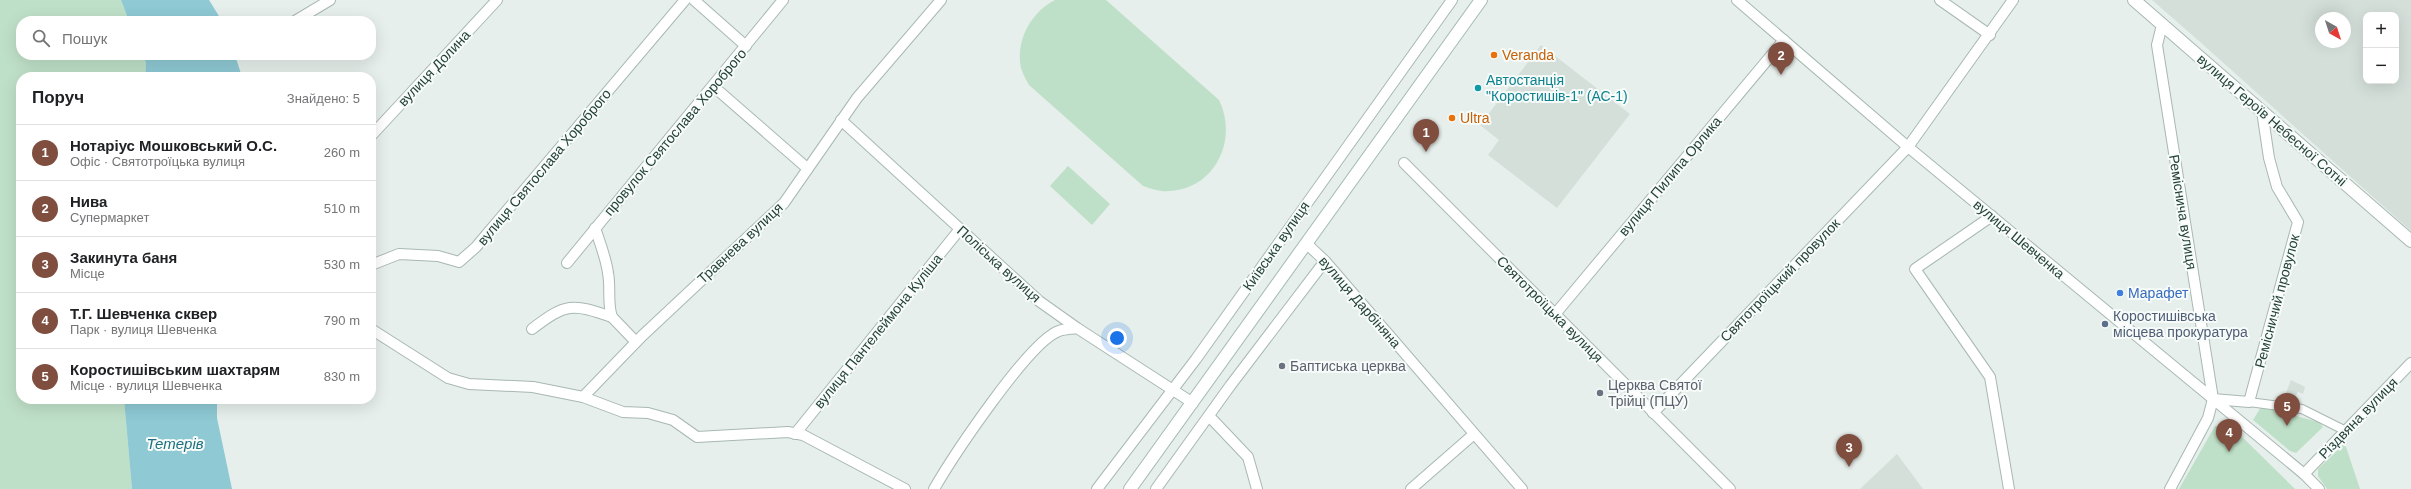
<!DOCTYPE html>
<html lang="uk">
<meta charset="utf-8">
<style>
:root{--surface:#fff;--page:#f2f2f2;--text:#202124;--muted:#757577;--line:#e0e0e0;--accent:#7f4e3f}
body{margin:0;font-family:Helvetica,sans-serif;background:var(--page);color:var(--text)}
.controls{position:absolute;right:12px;top:12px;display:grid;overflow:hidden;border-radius:8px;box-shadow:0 4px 16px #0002}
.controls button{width:36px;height:36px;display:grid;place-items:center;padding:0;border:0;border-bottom:1px solid var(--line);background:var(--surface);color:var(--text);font:20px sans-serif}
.compass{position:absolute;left:2315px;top:12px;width:36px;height:36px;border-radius:50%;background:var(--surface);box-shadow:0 4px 16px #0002;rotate:141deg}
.you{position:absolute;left:1117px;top:338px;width:14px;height:14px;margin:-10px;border:3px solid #fff;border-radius:50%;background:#1a73e8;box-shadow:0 0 0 6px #1a73e833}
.badge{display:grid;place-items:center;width:26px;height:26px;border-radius:50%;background:var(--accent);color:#fff;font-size:13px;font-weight:700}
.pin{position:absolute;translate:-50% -33px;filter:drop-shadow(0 1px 2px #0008)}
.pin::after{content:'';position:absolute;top:21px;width:14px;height:12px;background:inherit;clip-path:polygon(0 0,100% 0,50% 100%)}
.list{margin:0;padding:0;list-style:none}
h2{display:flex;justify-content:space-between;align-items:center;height:52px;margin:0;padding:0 16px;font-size:17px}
h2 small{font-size:13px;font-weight:400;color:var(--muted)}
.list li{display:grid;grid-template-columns:26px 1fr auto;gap:12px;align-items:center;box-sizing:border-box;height:56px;padding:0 16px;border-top:1px solid var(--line)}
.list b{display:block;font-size:15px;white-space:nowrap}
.list p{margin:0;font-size:13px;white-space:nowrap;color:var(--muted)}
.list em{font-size:13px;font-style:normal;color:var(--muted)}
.icon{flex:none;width:22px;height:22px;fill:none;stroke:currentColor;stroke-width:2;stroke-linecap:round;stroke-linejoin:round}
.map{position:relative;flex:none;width:2411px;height:489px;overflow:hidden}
.search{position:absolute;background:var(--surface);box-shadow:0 4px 16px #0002;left:16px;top:16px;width:360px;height:44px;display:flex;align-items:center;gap:10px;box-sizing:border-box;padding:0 14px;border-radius:16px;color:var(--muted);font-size:15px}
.panel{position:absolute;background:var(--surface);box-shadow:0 4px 16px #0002;left:16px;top:72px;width:360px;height:332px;border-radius:16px}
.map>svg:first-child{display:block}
</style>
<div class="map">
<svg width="2411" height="489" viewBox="0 0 2411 489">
<rect width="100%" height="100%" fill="#e6efeb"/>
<!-- built -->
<g fill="#d4dfda" fill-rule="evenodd">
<path d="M2152,0H2411V231L2199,41ZM2366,15H2396V81H2366ZM2321,18H2345V42H2321Z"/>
<polygon points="1541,45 1630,114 1557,208 1488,155 1499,140 1480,125"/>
<polygon points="2291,380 2305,387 2303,394 2298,392 2290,405 2276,402 2277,396 2284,398"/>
<polygon points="1897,454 1923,489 1860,489"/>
</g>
<!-- green -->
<g fill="#bfe0c8">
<polygon points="0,0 121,0 129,21 21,21 21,55 143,55 146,63 145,77 21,77 21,399 124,399 132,489 0,489"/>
<path d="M1055,0H1106L1219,100C1240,143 1211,195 1161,191C1155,190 1149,188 1143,186L1029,85C1026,80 1023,74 1021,68C1015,41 1031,12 1055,0Z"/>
<polygon points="1068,166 1110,204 1092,225 1050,186"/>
<polygon points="2261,407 2319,422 2323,427 2296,453 2290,451 2253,420"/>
<polygon points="2215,426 2231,426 2295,489 2179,489"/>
<polygon points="2343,445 2346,447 2360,489 2327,489 2318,476 2318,469"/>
</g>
<!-- water -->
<g fill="#8ec9d4">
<polygon points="121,0 209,0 222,21 129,21"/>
<polygon points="143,55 235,55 242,77 145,77 146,63"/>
<polygon points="124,399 217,399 217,418 232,489 132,489"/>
</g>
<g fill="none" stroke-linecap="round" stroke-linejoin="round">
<defs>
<polyline id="pedestrian" points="2249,402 2302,409 2346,431"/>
<g id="minor">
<polyline points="694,0 746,46"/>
<polyline points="1737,0 1908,147 2304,474 2319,489"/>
<polyline points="1940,0 1990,35"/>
<polyline points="295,21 330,0"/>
<polyline points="2162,25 2157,45 2213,399 2208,418 2170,489"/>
<polyline points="713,86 807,168"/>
<polyline points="841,120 1039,301 1077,328 1193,403"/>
<polyline points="371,136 497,0"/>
<polyline points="1404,163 1730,489"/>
<polyline points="1992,216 1915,269 1990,377 2009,489"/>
<polyline points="1307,244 1325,261 1522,489"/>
<polyline points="567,263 783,0"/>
<polyline points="371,265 399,254 438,256 459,262 476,247 685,0"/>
<polyline points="1556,313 1784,40"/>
<polyline points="612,317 636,342"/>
<polyline points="371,329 448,378 469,384 533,387 583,397 623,412 648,413 673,420 697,437 788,432 803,435 905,489"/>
<path d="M532,329C566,303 572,303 612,317C607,303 611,288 608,273C606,258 600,243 595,228"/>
<polyline points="583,397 642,336 784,203 857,98 941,0"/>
<polyline points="2213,399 2249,402 2298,222 2277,187 2269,158 2262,111"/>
<polyline points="1653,413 1908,147 2013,0"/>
<polyline points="1209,416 1248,457 1257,489"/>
<polyline points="795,434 960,229"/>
<polyline points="2304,474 2411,363"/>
<path d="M934,489C952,458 1029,341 1059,331C1064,329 1071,329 1077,328"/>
<polyline points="1097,489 1196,359 1452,0"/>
<polyline points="1156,489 1230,386 1325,261"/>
<polyline points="1411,489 1474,434"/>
</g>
<polyline id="tertiary" points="2134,0 2411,241"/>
<polyline id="secondary" points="1130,489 1481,0"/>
</defs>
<!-- pedestrian casing -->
<use href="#pedestrian" stroke="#a8b8b2" stroke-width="10"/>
<!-- minor casing -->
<use href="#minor" stroke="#a8b8b2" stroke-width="12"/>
<!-- tertiary casing -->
<use href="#tertiary" stroke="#a8b8b2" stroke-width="14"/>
<!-- secondary casing -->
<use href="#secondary" stroke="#a4bbb3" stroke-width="14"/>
<!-- pedestrian -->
<use href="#pedestrian" stroke="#fff" stroke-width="8"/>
<!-- minor -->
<use href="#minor" stroke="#fff" stroke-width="10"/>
<!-- tertiary -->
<use href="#tertiary" stroke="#fff" stroke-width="12"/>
<!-- secondary -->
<use href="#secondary" stroke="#fff" stroke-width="12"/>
</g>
<!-- markers -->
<g fill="#e8710a" stroke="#f7fbf9" stroke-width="1.5">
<circle cx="1494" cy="55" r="4"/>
<circle cx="1452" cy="118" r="4"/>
</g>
<circle fill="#0f9aa8" stroke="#f7fbf9" stroke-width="1.5" cx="1478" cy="88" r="4"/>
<circle fill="#3f7fe0" stroke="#f7fbf9" stroke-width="1.5" cx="2120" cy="293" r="4"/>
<circle fill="#5c6f8a" stroke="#f7fbf9" stroke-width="1.5" cx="2105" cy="324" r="4"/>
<g fill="#6b7280" stroke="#f7fbf9" stroke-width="1.5">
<circle cx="1282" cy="366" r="4"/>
<circle cx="1600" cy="393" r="4"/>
</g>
<g text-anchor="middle" stroke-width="4" stroke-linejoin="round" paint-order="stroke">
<!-- food labels -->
<g font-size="14" fill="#c56008" stroke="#f7fbf9" text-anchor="start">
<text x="1502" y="60">Veranda</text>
<text x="1460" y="123">Ultra</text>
</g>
<!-- street labels -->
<g font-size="14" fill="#24423a" stroke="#f7fbf9">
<text transform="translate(434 68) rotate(-47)" y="5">вулиця Долина</text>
<text transform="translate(2272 120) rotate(41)" y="5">вулиця Героїв Небесної Сотні</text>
<text transform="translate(675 132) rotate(-50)" y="5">провулок Святослава Хороброго</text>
<text transform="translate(544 167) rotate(-50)" y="5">вулиця Святослава Хороброго</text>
<text transform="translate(1670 176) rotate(-50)" y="5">вулиця Пилипа Орлика</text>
<text transform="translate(2183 212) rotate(81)" y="5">Реміснича вулиця</text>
<text transform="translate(2019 239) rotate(40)" y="5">вулиця Шевченка</text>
<text transform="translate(740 243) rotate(-43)" y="5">Травнева вулиця</text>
<text transform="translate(1276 246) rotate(-55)" y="5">Київська вулиця</text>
<text transform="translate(999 264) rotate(42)" y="5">Поліська вулиця</text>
<text transform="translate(1780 280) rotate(-46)" y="5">Святотроїцький провулок</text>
<text transform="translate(2277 301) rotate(-75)" y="5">Ремісничий провулок</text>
<text transform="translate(1360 302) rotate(49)" y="5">вулиця Дарбіняна</text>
<text transform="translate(1550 309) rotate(45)" y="5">Святотроїцька вулиця</text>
<text transform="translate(878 331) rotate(-51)" y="5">вулиця Пантелеймона Куліша</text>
<text transform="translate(2358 418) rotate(-46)" y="5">Різдвяна вулиця</text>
</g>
<!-- culture labels -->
<g font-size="14" fill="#0d838f" stroke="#f7fbf9" text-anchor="start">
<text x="1486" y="85">Автостанція<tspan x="1486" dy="16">"Коростишів-1" (АС-1)</tspan></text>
</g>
<!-- shop labels -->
<g font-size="14" fill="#366cbe" stroke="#f7fbf9" text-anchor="start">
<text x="2128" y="298">Марафет</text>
</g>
<!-- service labels -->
<g font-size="14" fill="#4e5e75" stroke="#f7fbf9" text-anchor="start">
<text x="2113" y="321">Коростишівська<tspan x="2113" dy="16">місцева прокуратура</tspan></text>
</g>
<!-- worship labels -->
<g font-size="14" fill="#5b616d" stroke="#f7fbf9" text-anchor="start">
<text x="1290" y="371">Баптиська церква</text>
<text x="1608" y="390">Церква Святої<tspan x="1608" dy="16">Трійці (ПЦУ)</tspan></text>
</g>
<!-- water labels -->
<g font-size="15" font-style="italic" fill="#1c6f80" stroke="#f7fbf9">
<text x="175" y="449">Тетерів</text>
</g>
</g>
</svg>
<div class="controls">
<button>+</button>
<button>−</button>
</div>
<svg class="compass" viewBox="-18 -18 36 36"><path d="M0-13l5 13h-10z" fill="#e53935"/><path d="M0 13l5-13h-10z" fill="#757577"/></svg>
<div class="you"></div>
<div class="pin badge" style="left:1426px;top:152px">1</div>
<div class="pin badge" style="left:1781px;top:75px">2</div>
<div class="pin badge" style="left:1849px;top:467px">3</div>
<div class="pin badge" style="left:2229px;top:452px">4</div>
<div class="pin badge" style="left:2287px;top:426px">5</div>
<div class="search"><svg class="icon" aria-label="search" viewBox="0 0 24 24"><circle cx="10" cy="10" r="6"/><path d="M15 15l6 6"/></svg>Пошук</div>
<section class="panel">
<h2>Поруч<small>Знайдено: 5</small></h2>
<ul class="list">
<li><span class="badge">1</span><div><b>Нотаріус Мошковський О.С.</b><p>Офіс · Святотроїцька вулиця</p></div><em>260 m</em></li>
<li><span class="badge">2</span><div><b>Нива</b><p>Супермаркет</p></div><em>510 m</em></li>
<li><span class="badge">3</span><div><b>Закинута баня</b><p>Місце</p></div><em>530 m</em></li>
<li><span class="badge">4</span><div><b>Т.Г. Шевченка сквер</b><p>Парк · вулиця Шевченка</p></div><em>790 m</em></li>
<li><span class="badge">5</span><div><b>Коростишівським шахтарям</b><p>Місце · вулиця Шевченка</p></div><em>830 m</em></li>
</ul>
</section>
</div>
